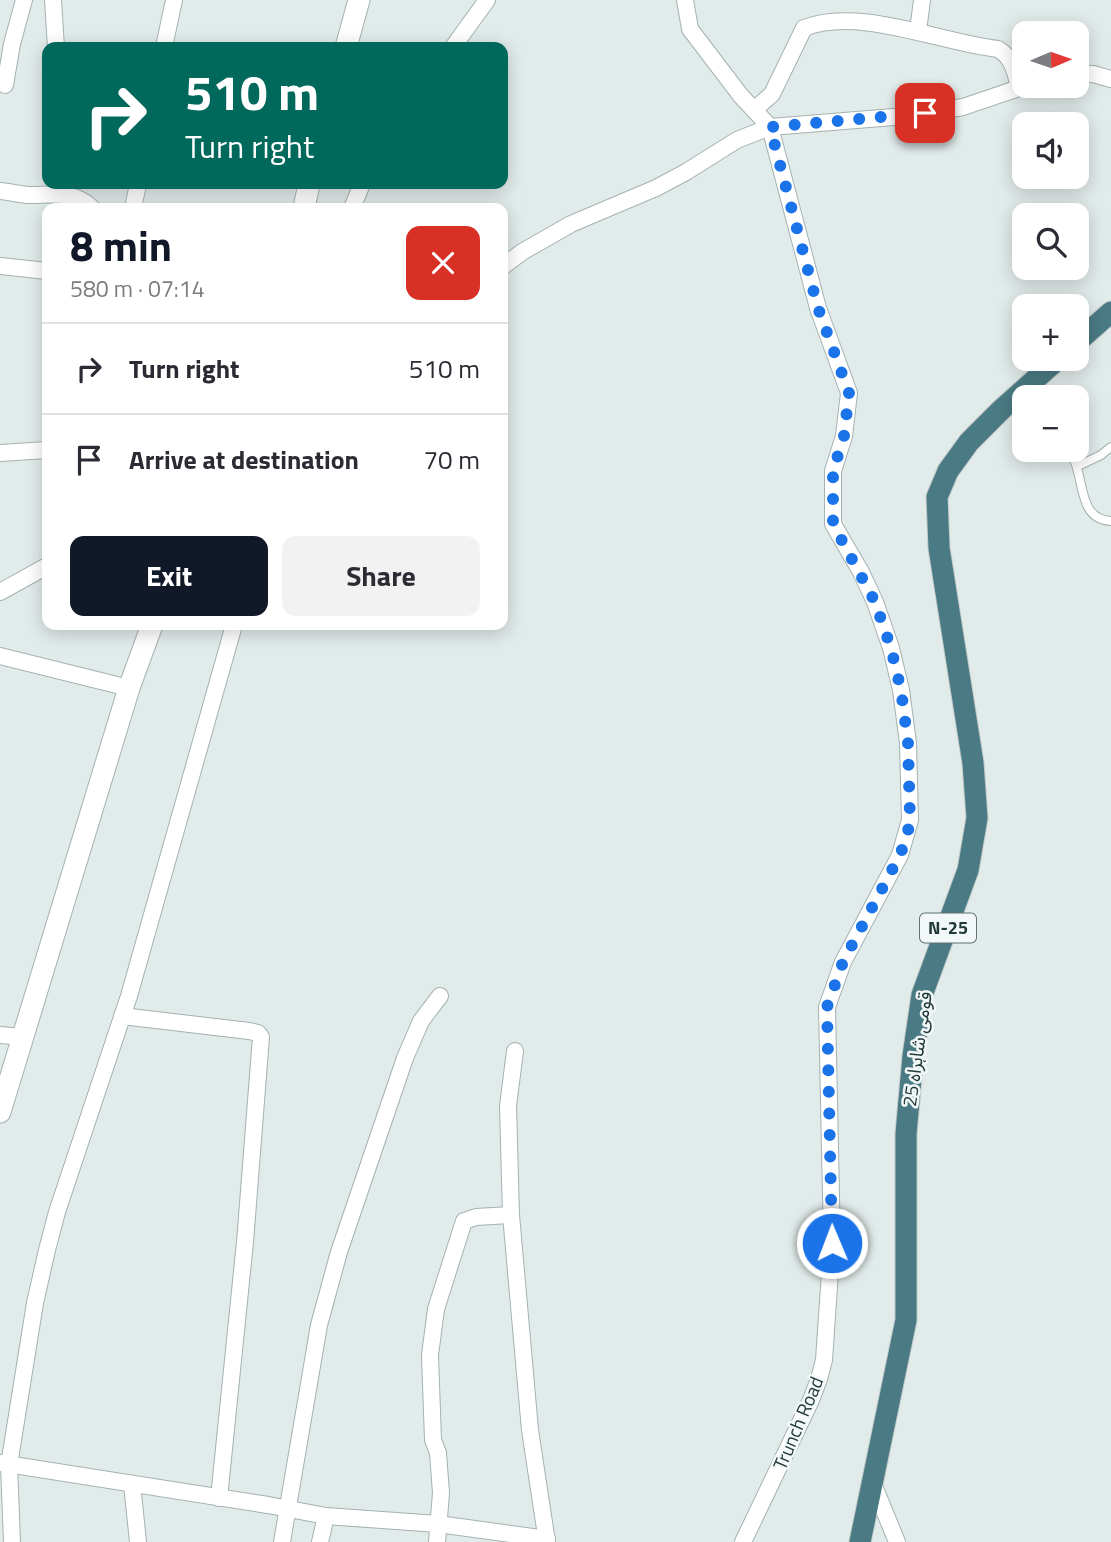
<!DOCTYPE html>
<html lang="en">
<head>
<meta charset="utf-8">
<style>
  body { margin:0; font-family:"Titillium Web","Noto Sans Arabic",sans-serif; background:#f2f2f3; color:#2b2b33; height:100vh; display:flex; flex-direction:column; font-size:26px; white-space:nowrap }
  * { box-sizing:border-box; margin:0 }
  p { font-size:23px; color:#7c7c81 }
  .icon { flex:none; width:38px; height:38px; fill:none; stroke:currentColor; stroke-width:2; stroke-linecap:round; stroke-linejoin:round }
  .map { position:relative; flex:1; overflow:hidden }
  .sheet { position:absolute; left:42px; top:203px; width:466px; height:427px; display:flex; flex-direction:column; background:#fff; border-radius:14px; box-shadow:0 4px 18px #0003 }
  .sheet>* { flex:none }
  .banner { position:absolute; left:42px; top:42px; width:466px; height:147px; border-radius:14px; box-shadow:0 4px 18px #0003; background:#00695c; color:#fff; overflow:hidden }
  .needle { width:46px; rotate:88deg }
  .fabs { position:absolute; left:1012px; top:21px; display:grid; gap:14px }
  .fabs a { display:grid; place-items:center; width:77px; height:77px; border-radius:14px; background:#fff; box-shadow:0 4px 18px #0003; font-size:35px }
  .pin { position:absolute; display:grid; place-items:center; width:60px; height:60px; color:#fff; margin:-30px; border-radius:14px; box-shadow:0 4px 10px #0006 }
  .me { position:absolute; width:77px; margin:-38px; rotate:359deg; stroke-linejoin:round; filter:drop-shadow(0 0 5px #0008) }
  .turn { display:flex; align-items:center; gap:24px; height:147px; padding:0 28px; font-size:32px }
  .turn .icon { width:91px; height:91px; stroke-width:2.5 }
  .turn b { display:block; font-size:49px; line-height:60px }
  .round { display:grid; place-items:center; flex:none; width:74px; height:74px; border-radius:14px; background:#f2f2f3 }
  .headline { display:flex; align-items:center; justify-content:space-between; height:119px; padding:0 28px }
  h1 { font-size:42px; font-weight:700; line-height:52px; color:#111827 }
  .cta { display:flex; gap:14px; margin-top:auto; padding:14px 28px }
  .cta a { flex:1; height:80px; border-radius:14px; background:#111827; color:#fff; font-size:28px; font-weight:700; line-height:80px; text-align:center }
  .cta a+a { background:#f2f2f3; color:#2b2b33 }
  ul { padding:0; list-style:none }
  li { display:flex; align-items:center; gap:21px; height:91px; padding:0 28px; border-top:2px solid #e1e1e2 }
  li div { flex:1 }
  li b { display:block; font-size:26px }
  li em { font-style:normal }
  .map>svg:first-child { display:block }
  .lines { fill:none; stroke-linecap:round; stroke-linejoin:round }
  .service-casing { stroke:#a4b2b2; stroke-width:10 }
  .minor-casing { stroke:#a4b2b2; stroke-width:18 }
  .tertiary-casing { stroke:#a4b2b2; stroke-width:23 }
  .trunk-casing { stroke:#c1c8c8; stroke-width:23 }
  .service { stroke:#fff; stroke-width:8 }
  .minor { stroke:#fff; stroke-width:16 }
  .tertiary { stroke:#fff; stroke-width:21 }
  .trunk { stroke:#4a7b84; stroke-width:21 }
  .route { stroke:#1a73e8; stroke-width:12; stroke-dasharray:0 21.6 }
  .labels { text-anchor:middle; stroke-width:5; stroke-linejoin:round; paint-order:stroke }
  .shield { fill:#f1f8f7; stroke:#607273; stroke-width:2 }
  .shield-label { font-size:18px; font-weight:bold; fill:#22393b }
  .street-label { font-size:19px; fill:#22393b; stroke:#f1f8f7 }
</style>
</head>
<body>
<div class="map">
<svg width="1111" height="1542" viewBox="0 0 1111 1542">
  <rect width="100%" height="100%" fill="#e1ebea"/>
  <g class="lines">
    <!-- service casing -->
    <g class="service-casing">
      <g id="service">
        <polyline points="1010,406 1024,416"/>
        <path d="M1068,450C1087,471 1074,519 1111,521"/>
        <polyline points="1078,466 1101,455 1111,447"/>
      </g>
    </g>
    <!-- minor casing -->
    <g class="minor-casing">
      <g id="minor">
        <polyline points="53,0 56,47"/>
        <polyline points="685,0 690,29 741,96 770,127 818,308 849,393 844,436 833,471 833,524 861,572 875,602 891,648 901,690 908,743 910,820 900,855 843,962 827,1007 832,1243 824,1360 819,1379 811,1400 743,1542"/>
        <polyline points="918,31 922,0"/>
        <polyline points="164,47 174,0"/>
        <polyline points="453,47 487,0"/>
        <polyline points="1076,73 1093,74 1111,79"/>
        <polyline points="5,85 12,44 24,0"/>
        <path d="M754,110L772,94L804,28C859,6 941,43 998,49C1013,58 1015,71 1019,87"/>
        <path d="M0,191C9,192 19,194 28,195C51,195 74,190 92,208"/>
        <polyline points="133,208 138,184"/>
        <polyline points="352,208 362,184"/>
        <polyline points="0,266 47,271"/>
        <polyline points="502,267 522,252 571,224 656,188 686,172 737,140 770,127 906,116 963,107 1025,86"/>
        <polyline points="0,453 47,450"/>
        <polyline points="0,592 47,566"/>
        <polyline points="0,656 129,688"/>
        <polyline points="122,1016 249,1031 258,1033 261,1037 245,1242 219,1498"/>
        <polyline points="0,1035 22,1037"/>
        <polyline points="515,1051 508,1106 511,1215 530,1430 547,1542"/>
        <polyline points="0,1463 268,1505 326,1516 438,1524 547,1539"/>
        <polyline points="872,1481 897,1542"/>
        <polyline points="132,1484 138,1542"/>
        <polyline points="12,1542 9,1465 35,1303 47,1250 57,1212 129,996 234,625"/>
        <polyline points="282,1542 319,1325 339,1252 405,1058 421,1021 440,996"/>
        <polyline points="320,1542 326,1516"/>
        <polyline points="437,1542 441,1493 438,1453 433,1440 430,1355 436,1309 464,1221 476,1217 511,1215"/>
      </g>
    </g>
    <!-- tertiary casing -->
    <g class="tertiary-casing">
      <g id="tertiary">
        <polyline points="346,47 359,0"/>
        <polyline points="304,208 309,184"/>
        <polyline points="0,1112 129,688 152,625"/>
      </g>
    </g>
    <!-- trunk casing -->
    <g class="trunk-casing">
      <g id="trunk">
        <polyline points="1076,343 1111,312"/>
        <polyline points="860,1542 906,1320 906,1134 913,1056 922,995 968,870 977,818 973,763 939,548 937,497 948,471 969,442 1002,409 1058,359"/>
      </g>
    </g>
    <!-- service -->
    <use href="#service" class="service"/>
    <!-- minor -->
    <use href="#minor" class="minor"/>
    <!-- tertiary -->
    <use href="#tertiary" class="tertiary"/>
    <!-- trunk -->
    <use href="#trunk" class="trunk"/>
  </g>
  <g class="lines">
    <!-- route -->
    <polyline class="route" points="832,1243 827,1007 843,962 900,855 907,836 910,820 908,743 901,690 891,648 875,602 833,524 833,471 844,436 849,393 818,308 770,127 925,113"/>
  </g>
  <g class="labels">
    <!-- shield labels -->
    <rect class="shield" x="920" y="913.5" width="56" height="29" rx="5"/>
    <g class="shield-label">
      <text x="948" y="934">N-25</text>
    </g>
    <!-- street labels -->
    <g class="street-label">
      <text transform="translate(917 1049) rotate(-82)" y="7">قومی شاہراہ 25</text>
      <text transform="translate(798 1423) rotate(-67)" y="7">Trunch Road</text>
    </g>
  </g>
</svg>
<div class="fabs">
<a><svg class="needle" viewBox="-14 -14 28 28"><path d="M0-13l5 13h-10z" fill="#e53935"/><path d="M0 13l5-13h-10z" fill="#7c7c81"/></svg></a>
<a><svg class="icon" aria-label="sound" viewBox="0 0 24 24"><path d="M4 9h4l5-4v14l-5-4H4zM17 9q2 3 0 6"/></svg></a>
<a><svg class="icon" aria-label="search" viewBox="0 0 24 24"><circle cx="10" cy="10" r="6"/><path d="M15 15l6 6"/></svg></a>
<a>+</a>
<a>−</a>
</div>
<div class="pin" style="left:925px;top:113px;background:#d93025"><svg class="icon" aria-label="arrive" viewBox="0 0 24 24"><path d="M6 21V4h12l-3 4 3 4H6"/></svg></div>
<svg class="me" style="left:832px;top:1243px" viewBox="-20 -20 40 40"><circle r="17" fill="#1a73e8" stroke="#fff" stroke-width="3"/><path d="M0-11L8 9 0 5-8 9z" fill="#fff"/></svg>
<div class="banner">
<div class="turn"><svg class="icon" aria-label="right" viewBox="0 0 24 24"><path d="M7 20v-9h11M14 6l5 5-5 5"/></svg><div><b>510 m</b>Turn right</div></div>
</div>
<section class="sheet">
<div class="headline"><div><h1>8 min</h1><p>580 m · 07:14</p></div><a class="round" style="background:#d93025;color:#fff"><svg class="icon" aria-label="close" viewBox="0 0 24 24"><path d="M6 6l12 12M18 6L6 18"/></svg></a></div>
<ul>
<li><svg class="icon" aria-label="right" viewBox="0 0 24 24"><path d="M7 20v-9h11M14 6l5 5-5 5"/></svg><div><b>Turn right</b></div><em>510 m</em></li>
<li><svg class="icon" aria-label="arrive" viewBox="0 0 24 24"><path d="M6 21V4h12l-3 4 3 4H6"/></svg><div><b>Arrive at destination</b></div><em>70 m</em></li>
</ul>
<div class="cta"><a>Exit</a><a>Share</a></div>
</section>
</div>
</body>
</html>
